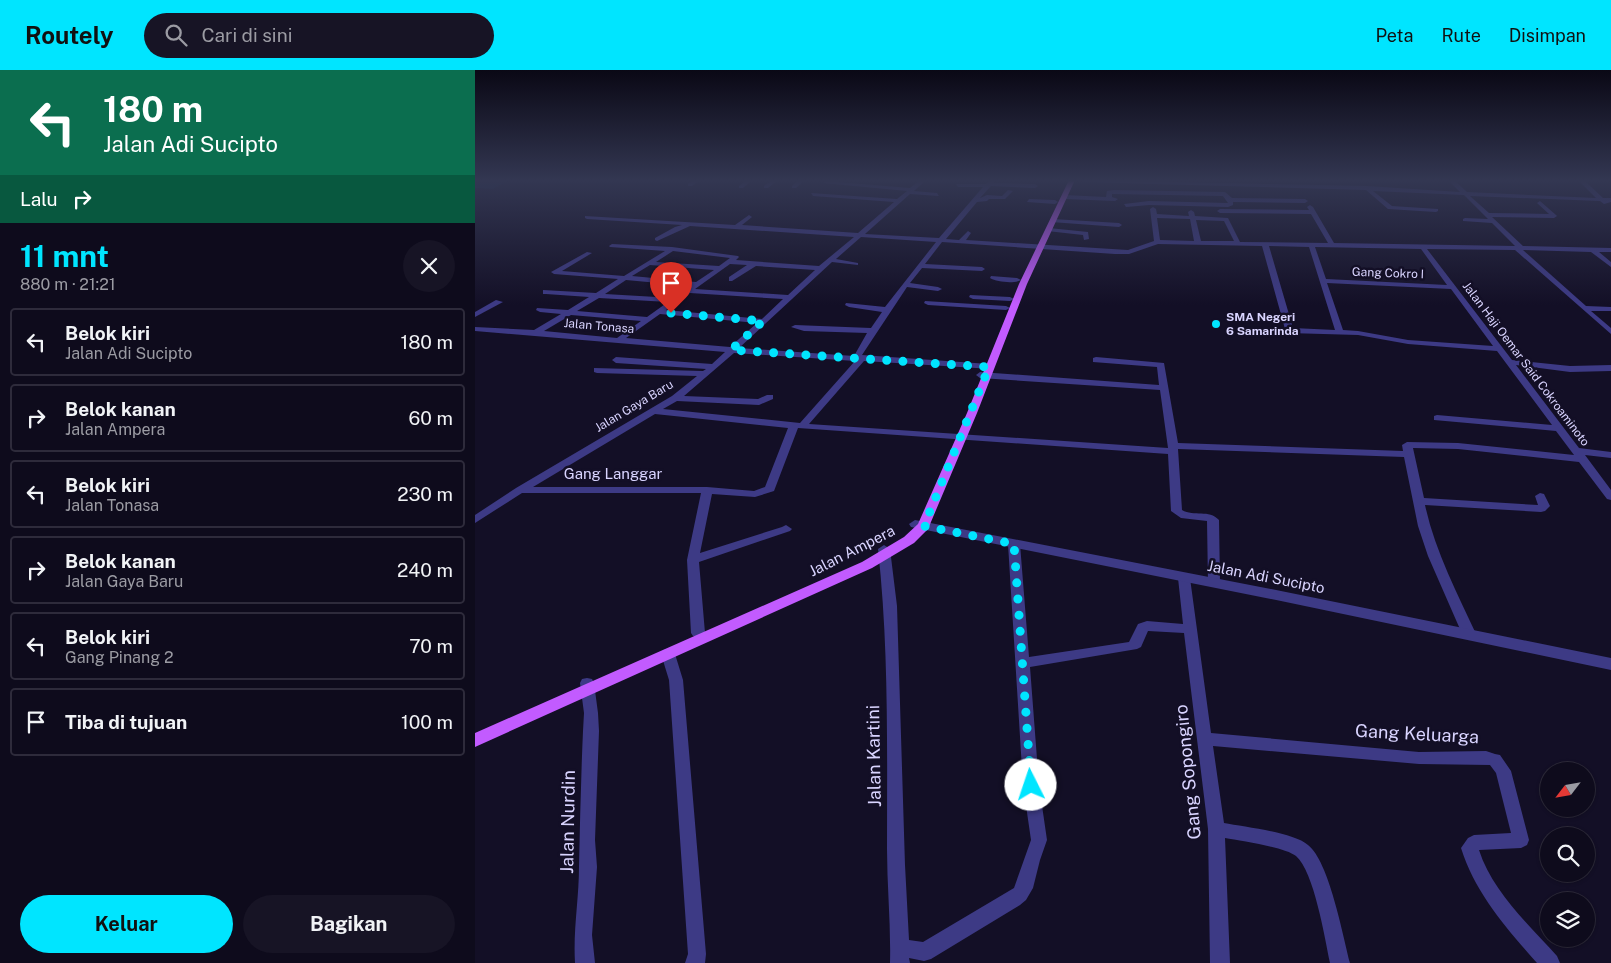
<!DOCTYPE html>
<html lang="id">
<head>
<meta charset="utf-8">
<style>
  body { margin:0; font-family:"Public Sans",sans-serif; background:#171425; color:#f1f3f6; height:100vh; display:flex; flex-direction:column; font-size:19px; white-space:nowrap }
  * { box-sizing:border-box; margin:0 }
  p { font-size:16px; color:#9b9ba3 }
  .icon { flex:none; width:28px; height:28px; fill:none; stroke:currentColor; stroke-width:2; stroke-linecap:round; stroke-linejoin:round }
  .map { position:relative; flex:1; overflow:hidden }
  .details { display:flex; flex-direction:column; background:#0e0b1c; width:475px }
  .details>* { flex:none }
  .banner { background:#0b6e4f; color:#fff; overflow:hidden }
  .needle { width:32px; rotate:239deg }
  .buttons { position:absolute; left:1065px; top:692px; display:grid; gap:10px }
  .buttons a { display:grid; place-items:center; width:55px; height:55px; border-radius:50%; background:#0e0b1c; box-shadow:0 1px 4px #0004,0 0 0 1px #2e2b3b; font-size:25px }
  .pin { position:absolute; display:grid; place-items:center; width:42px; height:42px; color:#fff; margin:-51px -21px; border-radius:50% 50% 50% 0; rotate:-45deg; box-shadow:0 0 5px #0007 }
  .pin .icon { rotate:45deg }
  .me { position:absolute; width:55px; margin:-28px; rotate:356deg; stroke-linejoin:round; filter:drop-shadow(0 0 4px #0008) }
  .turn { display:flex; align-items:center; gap:18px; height:105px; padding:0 20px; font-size:22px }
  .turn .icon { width:65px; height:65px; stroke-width:2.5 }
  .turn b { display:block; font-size:35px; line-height:42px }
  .then { display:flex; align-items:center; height:48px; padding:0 20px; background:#0003; gap:10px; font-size:19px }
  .round { display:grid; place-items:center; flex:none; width:52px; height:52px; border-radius:26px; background:#171425 }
  .headline { display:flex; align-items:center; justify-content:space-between; height:85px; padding:0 20px }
  h1 { font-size:30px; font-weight:700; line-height:38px; color:#00e5ff }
  .primary-button { display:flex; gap:10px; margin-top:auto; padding:10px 20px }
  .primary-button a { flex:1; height:58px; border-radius:30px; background:#00e5ff; color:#111; font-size:20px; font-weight:700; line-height:58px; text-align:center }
  .primary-button a+a { background:#171425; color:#f1f3f6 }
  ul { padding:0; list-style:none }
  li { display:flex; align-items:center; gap:15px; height:68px; margin:0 10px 8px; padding:0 10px; border:2px solid #2e2b3b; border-radius:5px }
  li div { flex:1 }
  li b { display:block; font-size:19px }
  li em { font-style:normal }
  header { display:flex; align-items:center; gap:30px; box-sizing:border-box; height:70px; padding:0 25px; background:#00e5ff; color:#111 }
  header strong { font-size:24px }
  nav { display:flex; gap:28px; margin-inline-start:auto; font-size:18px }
  .search { width:350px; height:45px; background:#171425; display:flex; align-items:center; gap:12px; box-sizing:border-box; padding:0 18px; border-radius:28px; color:#9b9ba3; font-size:19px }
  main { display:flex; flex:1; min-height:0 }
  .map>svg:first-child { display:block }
  .water { fill:#0c2248 }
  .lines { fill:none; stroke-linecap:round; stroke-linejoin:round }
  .minor { fill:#3d3a85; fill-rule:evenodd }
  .tertiary { fill:#3d3a85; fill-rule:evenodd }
  .primary { fill:#c25bff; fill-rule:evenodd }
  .route { stroke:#00e5ff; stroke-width:9; stroke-dasharray:0 16.2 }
  .poi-dot { fill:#00e5ff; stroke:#130f26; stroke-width:2 }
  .labels { text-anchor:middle; stroke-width:5; stroke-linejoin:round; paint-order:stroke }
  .far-street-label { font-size:12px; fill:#d9d4ff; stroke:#130f26 }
  .far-poi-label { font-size:12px; font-weight:bold; fill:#d9d4ff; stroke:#130f26; text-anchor:start }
  .street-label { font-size:15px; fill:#d9d4ff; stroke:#130f26 }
  .near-street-label { font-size:18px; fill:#d9d4ff; stroke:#130f26 }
</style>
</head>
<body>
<header>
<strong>Routely</strong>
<div class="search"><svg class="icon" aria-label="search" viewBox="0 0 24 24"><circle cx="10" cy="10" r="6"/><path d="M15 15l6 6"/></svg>Cari di sini</div>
<nav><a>Peta</a><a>Rute</a><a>Disimpan</a></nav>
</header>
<main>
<section class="details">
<div class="banner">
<div class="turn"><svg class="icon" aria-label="left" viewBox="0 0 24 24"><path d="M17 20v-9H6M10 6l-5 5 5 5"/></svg><div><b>180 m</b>Jalan Adi Sucipto</div></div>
<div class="then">Lalu<svg class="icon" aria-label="right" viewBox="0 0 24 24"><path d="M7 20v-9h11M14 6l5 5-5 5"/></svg></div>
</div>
<div class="headline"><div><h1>11 mnt</h1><p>880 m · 21:21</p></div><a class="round"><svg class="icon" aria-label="close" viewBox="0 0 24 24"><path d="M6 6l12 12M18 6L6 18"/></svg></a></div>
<ul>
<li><svg class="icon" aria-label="left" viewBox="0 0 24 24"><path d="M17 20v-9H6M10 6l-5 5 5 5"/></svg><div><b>Belok kiri</b><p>Jalan Adi Sucipto</p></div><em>180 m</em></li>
<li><svg class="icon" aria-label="right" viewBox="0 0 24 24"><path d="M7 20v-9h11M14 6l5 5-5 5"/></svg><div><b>Belok kanan</b><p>Jalan Ampera</p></div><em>60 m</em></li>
<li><svg class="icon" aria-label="left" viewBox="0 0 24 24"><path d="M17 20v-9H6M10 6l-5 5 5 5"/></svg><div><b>Belok kiri</b><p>Jalan Tonasa</p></div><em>230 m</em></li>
<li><svg class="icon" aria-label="right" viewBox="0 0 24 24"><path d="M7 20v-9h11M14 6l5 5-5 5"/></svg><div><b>Belok kanan</b><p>Jalan Gaya Baru</p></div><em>240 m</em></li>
<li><svg class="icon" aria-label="left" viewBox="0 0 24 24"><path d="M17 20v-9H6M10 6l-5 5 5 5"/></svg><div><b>Belok kiri</b><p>Gang Pinang 2</p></div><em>70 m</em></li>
<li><svg class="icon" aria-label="arrive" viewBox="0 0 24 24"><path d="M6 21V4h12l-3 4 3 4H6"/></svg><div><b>Tiba di tujuan</b></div><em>100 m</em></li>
</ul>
<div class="primary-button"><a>Keluar</a><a>Bagikan</a></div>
</section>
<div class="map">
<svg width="1136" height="893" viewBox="0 0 1136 893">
  <rect width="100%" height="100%" fill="#130f26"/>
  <!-- water -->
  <polygon class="water" points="0,110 34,110 18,119 0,118"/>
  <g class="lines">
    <!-- minor -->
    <g class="minor">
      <polygon points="219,110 225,110 217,116 213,116 213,114"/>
      <polygon points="271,110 277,110 268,118 264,118 264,116"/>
      <polygon points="297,110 303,110 293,118 289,118 289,116"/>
      <polygon points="324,110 330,110 321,118 317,118 317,116"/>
      <path d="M445,110H451L439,121L462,123L464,126L435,124L390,164L464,168L508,117H483L481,114H511L515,110H521L519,113L560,114L563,116L560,118L516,116L505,128L512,125L527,126L533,120L538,121L530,129H514L512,131L502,132L471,169L484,170L493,161L496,163L491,170L653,180L679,171L675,139L678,137L681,139L682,144L714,146L713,142L716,140L719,142L720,146L753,148L765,172L853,173L836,144L745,143L742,141L745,139L834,140L832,137L835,135L838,137L859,173L1040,176L1017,153L988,151V149L990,148L1013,149L989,125L898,121L917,136L963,139V141L961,142L913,139L891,120L609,112L606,110L892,116L985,122L973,110H979L992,122L1121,128L1103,110H1109L1128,128H1136V132L1129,134L1125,131L995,126L1014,143L1074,144L1062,133L1065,131L1081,145L1082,146L1079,148L1017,147L1048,176L1136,178V182H1124L1136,192V197L1116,182L1048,180L1111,236L1136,237V241H1116L1136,258V264L1040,180L952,179L1037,290L1095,296L1136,295V301L1095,302L1041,295L1104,378L1136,382V388L1110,385L1136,420V430L1132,429L1104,392L983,379L938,378L949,428L1063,435L1060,426L1065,423L1069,424L1075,436L1070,441L1066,442L950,435C960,481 982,523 1002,566L1000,569H990L988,566L953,486L943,456L929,387L703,379L707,440C719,447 734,439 744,450L745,513L743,516H735L733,513L732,451L706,448L696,441L693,384L323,358L299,421L280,427L237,424L225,483L307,457L311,455L317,459L315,461L224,492L230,563L228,566H218L216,563L212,490L226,423H47L0,453V445L41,418L197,326L222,306L122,303L119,302V298L228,301L231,299L141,293L137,290L141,287L237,294L250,282L0,261V257L59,260L86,244L65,242L61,240L62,238L93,240L114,227L71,224H68V220L121,223L143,209L79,204L76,202L112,182L117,183L87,201L149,206L190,181L135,177L134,176L137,174L197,177L263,186L264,187L261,190L344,196L379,167L215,156L182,171L180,170V168L200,157L207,155L112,149L110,148V146L260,155L274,145L277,147L267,155L383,163L419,132L338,126L336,123L422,129L432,121L348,113L351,111L435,118ZM682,148L715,149L719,171L685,170ZM721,150L749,151L759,171H726ZM386,167L461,172L410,237L371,233L370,235L374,237L407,242L396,258L320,255L316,257L329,261L392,263L379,286L264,278L357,192L383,195V193L361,189ZM467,172L640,184H654L683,174L787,176L810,259L813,263L883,265L933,274L1022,281L1077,355L962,345L959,346V350L1081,361L1099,385L983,373L932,372L927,375L928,381L703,373L689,293L621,287L618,288V292L682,297L684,315L505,302L501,305L505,308L685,320L693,378L334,354L389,291L517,299V295L514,294L387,285L432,217L463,221L467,219L463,217L435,213L447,198L507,201L510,199L507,197L450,194ZM794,176L834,177L860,260L818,258ZM840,177L946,179L972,215L851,209ZM198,181L255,188L244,196L181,192ZM255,194L272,195L254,207V211H257L281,196L340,200L313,225L220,219ZM175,195L239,200L221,212L157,206ZM151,210L216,216L199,228L130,224ZM852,213L976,219L1018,276L933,270L883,261L868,260ZM215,223L308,229L287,249L191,240ZM124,228L193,232L172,247L102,241ZM185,244L282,253L255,277L151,268ZM96,245L166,251L142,268L69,261ZM259,283L380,291L325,353L188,339L202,331L284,335L298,329V325H292L283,329L209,326ZM180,344L313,358L290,417L279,421L232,417H58Z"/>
      <polygon points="639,120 750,122 757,128 830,129 833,131 830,133 758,132 758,135 753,137 674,135 651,137 649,134 674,131 753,133 748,126 637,124 637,127 643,129 640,131 590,129 587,127 590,125 631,127 632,121"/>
      <polygon points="554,129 580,130 583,132 580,134 552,132"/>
      <polygon points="578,149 644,153 647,155 644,157 576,152 576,150"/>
      <polygon points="574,158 613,162 614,169 609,170 608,165 572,161 571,160"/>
      <path d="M516,206L542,208L546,210C539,214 522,212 515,208Z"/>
      <polygon points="495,225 535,227 539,229 535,231 498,229 494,227"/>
      <polygon points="21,230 28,232 0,247 0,242"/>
      <polygon points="450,231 531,236 535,238 531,240 453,235 449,233"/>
      <path d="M539,470L545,474L554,587L654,572L663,554L672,551L708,554L703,508L709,504L715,508L736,663L944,682L1011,681L1020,684L1025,685L1036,701L1054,770L1052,775L1046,778L1004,780C1017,821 1054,855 1082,886L1085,893H1062C1032,859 1000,823 986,778L993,768L999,765L1036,763L1021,703L1015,695L944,694L738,676L749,753C769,757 818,762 833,775C854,791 868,866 875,893H855C850,869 839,801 821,786C810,777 766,771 750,768L755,893H735L733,759L709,563L673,561L666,577L662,579L555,597L564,715L572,770L565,790L558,818L551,830L545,835L456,889L449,891L434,888L435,893H415C416,855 412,817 412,779C412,679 414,578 403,479L409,475L415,479L422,536L430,795L434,870L448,872L539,818L556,770L548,715L533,474Z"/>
      <polygon points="193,579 198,580 200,584 208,610 231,884 230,893 210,893 213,884 194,610 186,584 188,580"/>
      <path d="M112,608L117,609L119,613L123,643L124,661L120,770L122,797L117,865L120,893H100C98,859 104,830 104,796C105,751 106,706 108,661L109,643L105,613L107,609Z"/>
    </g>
    <!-- tertiary -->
    <polygon class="tertiary" points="440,450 806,521 1136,588 1136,600 806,531 436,457 434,454"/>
    <!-- primary -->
    <polygon class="primary" points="594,110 600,110 552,214 502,343 453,459 439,473 397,498 0,677 0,663 387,492 429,467 443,454 492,343 544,214"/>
  </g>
  <!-- sky -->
  <linearGradient id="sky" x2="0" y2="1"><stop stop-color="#0a0815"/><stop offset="0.47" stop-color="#333752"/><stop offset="1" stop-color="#333752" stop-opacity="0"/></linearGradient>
  <rect width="1136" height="235" fill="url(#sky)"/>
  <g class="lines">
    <!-- route -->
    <polyline class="route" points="196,243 288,251 256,280 514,297 449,456 539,474 556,715"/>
  </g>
  <!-- markers -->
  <circle class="poi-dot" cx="741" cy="254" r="5"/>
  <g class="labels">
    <!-- far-street labels -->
    <g class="far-street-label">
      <text transform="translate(913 203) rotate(2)" y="4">Gang Cokro I</text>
      <text transform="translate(124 256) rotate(5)" y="4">Jalan Tonasa</text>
      <text transform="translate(1051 294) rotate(53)" y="4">Jalan Haji Oemar Said Cokroaminoto</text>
      <text transform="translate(159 336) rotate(-31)" y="4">Jalan Gaya Baru</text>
    </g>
    <!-- far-poi labels -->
    <g class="far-poi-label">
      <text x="751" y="251">SMA Negeri<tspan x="751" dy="14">6 Samarinda</tspan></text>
    </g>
    <!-- street labels -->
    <g class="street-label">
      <text x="138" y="409">Gang Langgar</text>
      <text transform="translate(377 481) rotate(-27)" y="5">Jalan Ampera</text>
      <text transform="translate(791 507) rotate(11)" y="5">Jalan Adi Sucipto</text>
    </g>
    <!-- near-street labels -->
    <g class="near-street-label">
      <text transform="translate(942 664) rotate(3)" y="6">Gang Keluarga</text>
      <text transform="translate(399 686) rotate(-91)" y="6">Jalan Kartini</text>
      <text transform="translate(713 702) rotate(-96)" y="6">Gang Sopongiro</text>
      <text transform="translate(93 752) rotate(-89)" y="6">Jalan Nurdin</text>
    </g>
  </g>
</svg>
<div class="buttons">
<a><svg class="needle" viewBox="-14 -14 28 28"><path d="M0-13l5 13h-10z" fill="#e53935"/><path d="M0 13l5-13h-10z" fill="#9b9ba3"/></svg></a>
<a><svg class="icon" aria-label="search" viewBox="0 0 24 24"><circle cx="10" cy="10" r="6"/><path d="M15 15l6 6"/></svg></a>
<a><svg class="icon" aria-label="layers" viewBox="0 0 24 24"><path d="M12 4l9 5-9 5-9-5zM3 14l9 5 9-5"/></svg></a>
</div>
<div class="pin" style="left:196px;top:243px;background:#d93025"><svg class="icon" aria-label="arrive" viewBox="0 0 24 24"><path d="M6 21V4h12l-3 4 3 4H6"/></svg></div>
<svg class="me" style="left:556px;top:715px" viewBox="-20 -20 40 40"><circle r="19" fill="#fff"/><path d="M0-13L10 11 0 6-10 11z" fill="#00e5ff"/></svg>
</div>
</main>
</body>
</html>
